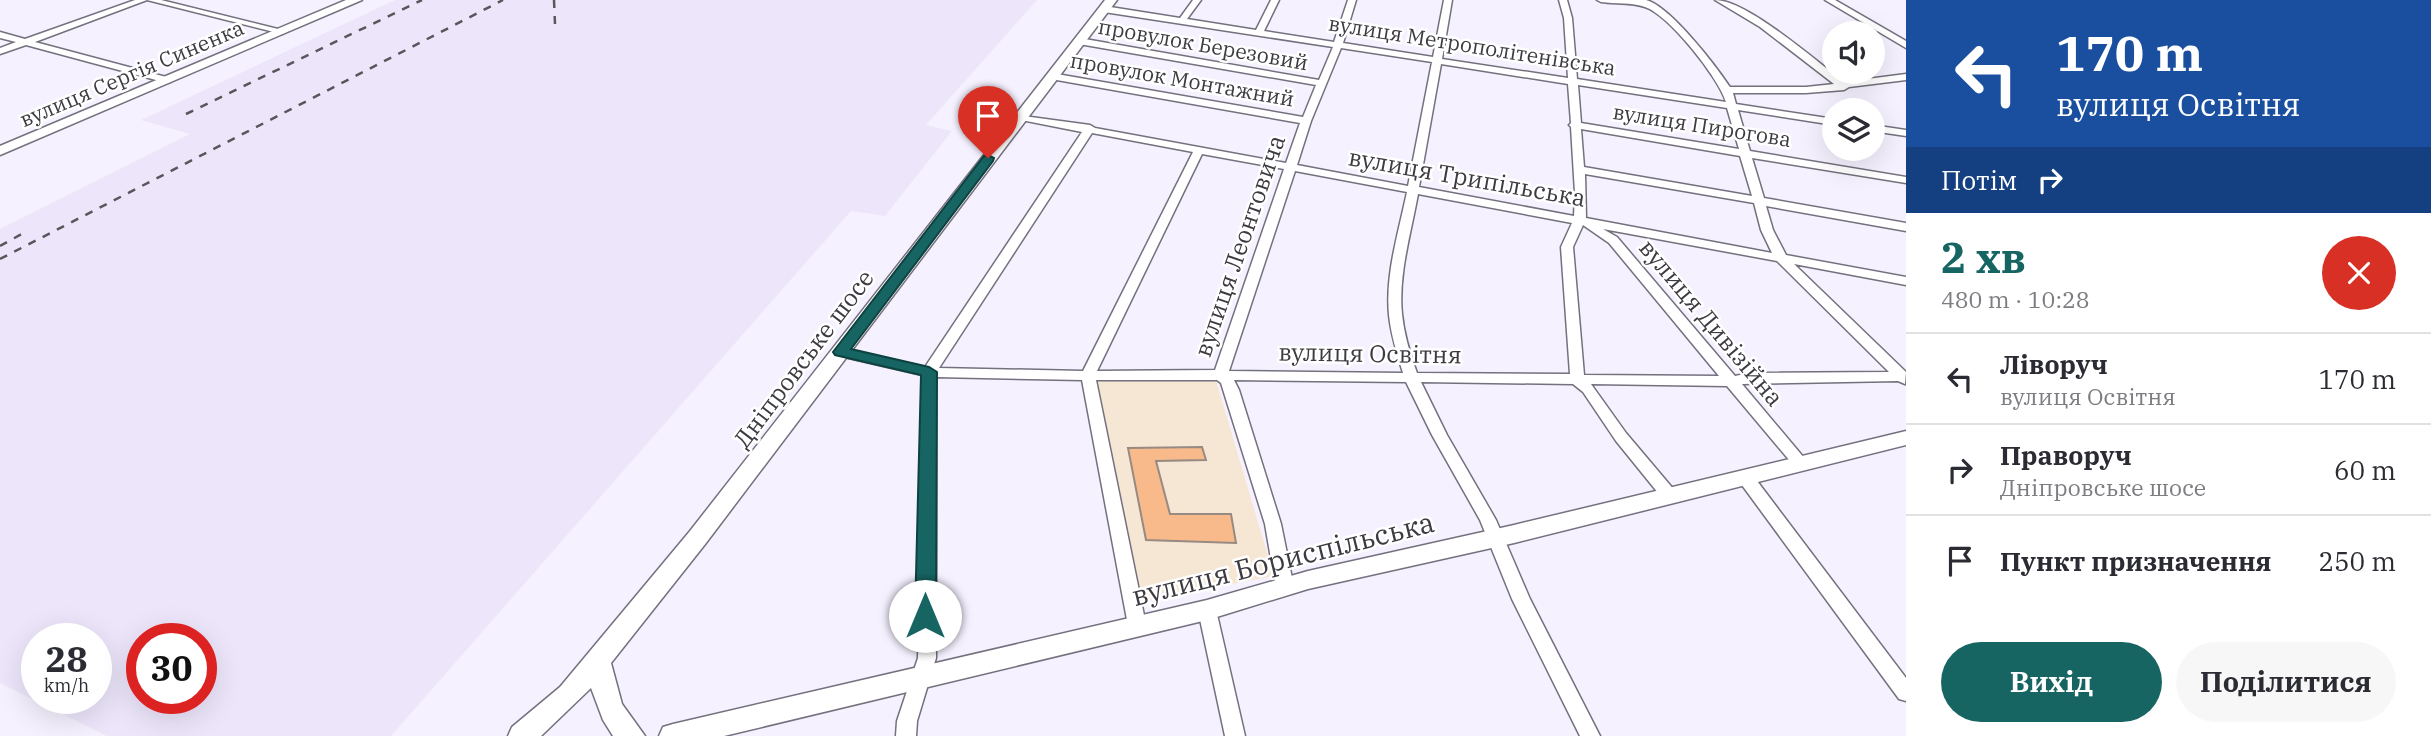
<!DOCTYPE html>
<html lang="uk">
<head>
<meta charset="utf-8">
<style>
  body { margin:0; font-family:"IBM Plex Serif",serif; background:#f7f7f7; color:#2b2b33; height:100vh; display:flex; flex-direction:column; font-size:26px; white-space:nowrap }
  * { box-sizing:border-box; margin:0 }
  p { font-size:23px; color:#7c7c81 }
  .icon { flex:none; width:38px; height:38px; fill:none; stroke:currentColor; stroke-width:2; stroke-linecap:round; stroke-linejoin:round }
  .map { position:relative; flex:1; overflow:hidden }
  .side { display:flex; flex-direction:column; background:#fff; width:525px }
  .side>* { flex:none }
  .hud { background:#1a4fa0; color:#fff; overflow:hidden }
  .buttons { position:absolute; left:1822px; top:21px; display:grid; gap:14px }
  .buttons a { display:grid; place-items:center; width:63px; height:63px; border-radius:50%; background:#fff; box-shadow:0 7px 28px #0002; font-size:35px }
  .speed { position:absolute; left:21px; top:623px; display:flex; gap:14px; font-size:35px; font-weight:700; text-align:center }
  .speed>* { display:grid; place-content:center; width:91px; height:91px; border-radius:50%; background:#fff; box-shadow:0 7px 28px #0002; line-height:1 }
  .speed small { font-size:18px; font-weight:400 }
  .speed .limit { border:10px solid #d22; background:#fff; color:#111 }
  .pin { position:absolute; display:grid; place-items:center; width:60px; height:60px; color:#fff; margin:-72px -30px; border-radius:50% 50% 50% 0; rotate:-45deg; box-shadow:0 0 7px #0007 }
  .pin .icon { rotate:45deg }
  .me { position:absolute; width:77px; margin:-38px; rotate:0deg; stroke-linejoin:round; filter:drop-shadow(0 0 5px #0008) }
  .turn { display:flex; align-items:center; gap:24px; height:147px; padding:0 35px; font-size:32px }
  .turn .icon { width:91px; height:91px; stroke-width:2.5 }
  .turn b { display:block; font-size:49px; line-height:60px }
  .then { display:flex; align-items:center; height:66px; padding:0 35px; background:#0003; gap:14px; font-size:26px }
  .round { display:grid; place-items:center; flex:none; width:74px; height:74px; border-radius:37px; background:#f7f7f7 }
  .summary { display:flex; align-items:center; justify-content:space-between; height:119px; padding:0 35px }
  h1 { font-size:42px; font-weight:700; line-height:52px; color:#166563 }
  .action { display:flex; gap:14px; margin-top:auto; padding:14px 35px }
  .action a { flex:1; height:80px; border-radius:42px; background:#166563; color:#fff; font-size:28px; font-weight:700; line-height:80px; text-align:center }
  .action a+a { background:#f7f7f7; color:#2b2b33 }
  ul { padding:0; list-style:none }
  li { display:flex; align-items:center; gap:21px; height:91px; padding:0 35px; border-top:2px solid #e1e1e2 }
  li div { flex:1 }
  li b { display:block; font-size:26px }
  li em { font-style:normal }
  main { display:flex; flex:1; min-height:0 }
  .map>svg:first-child { display:block }
  .built { fill:#ede6fb; fill-rule:evenodd }
  .education { fill:#f6e7d4 }
  .building { fill:#f8ba8a; stroke:#978a82; stroke-width:2 }
  .lines { fill:none; stroke-linecap:round; stroke-linejoin:round }
  .street-casing { stroke:#74707d; stroke-width:3 }
  .secondary-casing { stroke:#74707d; stroke-width:3 }
  .street { fill:#fff; fill-rule:evenodd }
  .secondary { fill:#fff; fill-rule:evenodd }
  .rail { stroke:#58565d; stroke-width:2.5; stroke-dasharray:8 8; stroke-linecap:butt }
  .route { fill:#166563; stroke:#0e4240; stroke-width:2 }
  .labels { text-anchor:middle; stroke-width:5; stroke-linejoin:round; paint-order:stroke }
  .far-street-label { font-size:21px; fill:#3d3b41; stroke:#fff }
  .street-label { font-size:24px; fill:#3d3b41; stroke:#fff }
  .near-street-label { font-size:28px; fill:#3d3b41; stroke:#fff }
</style>
</head>
<body>
<main>
<div class="map">
<svg width="1906" height="736" viewBox="0 0 1906 736">
  <rect width="100%" height="100%" fill="#f5f1ff"/>
  <!-- built -->
  <path class="built" d="M395,0H1037L926,125L952,131L885,216L851,211L391,736H107L0,683V229L190,134L141,120ZM37,639H96V698H37ZM142,639H201V698H142Z"/>
  <!-- education -->
  <polygon class="education" points="1215,377 1274,576 1138,602 1097,380"/>
  <!-- building -->
  <polygon class="building" points="1202,447 1206,460 1156,461 1170,514 1231,514 1236,543 1146,540 1128,448"/>
  <g class="lines">
    <!-- street casing -->
    <g class="street-casing">
      <g id="street">
        <polygon points="135,0 161,0 286,31 282,34 147,0 35,42 170,78 170,82 167,83 26,45 0,54 0,48 16,42 0,38 0,32 25,39"/>
        <path d="M1193,0H1201L1187,19L1256,30L1271,0H1279L1264,31L1334,42L1348,0H1356L1343,43L1433,57L1444,0H1452L1442,59L1568,78L1564,18L1559,0H1567L1572,18L1577,79L1726,102C1719,78 1669,15 1645,7C1632,2 1614,4 1601,2L1597,0C1608,0 1638,0 1646,0C1670,6 1716,66 1730,87H1806L1834,84L1760,27L1715,0C1747,0 1816,61 1844,82L1906,74V80L1849,87L1844,90L1806,93H1733L1736,104L1834,119V125L1738,110L1750,151L1906,177V183L1752,158L1764,198L1906,223V231L1766,206L1773,230L1786,255L1906,277V285L1794,264L1906,372L1905,384L1898,381L1742,384L1805,459L1808,463L1805,467H1795L1727,386L1591,384L1626,433L1675,491L1677,495L1675,499H1663L1616,441L1583,392L1573,384L1421,382L1447,435L1496,520L1530,599L1600,736H1580L1512,599L1480,520L1432,435L1406,382L1234,380L1239,390L1281,524L1294,588L1291,593L1285,595L1279,593L1276,588L1265,524L1221,383L1217,380H1096L1146,625L1143,630L1137,632L1131,630L1128,625L1082,380L936,377V658L917,721L916,736H896L897,721L918,658L922,375L840,356L833,352L840,348L925,367L1082,132L1016,119V115L1090,125L1095,128L1286,163L1300,123L1051,79L1046,76L1051,73L1303,117L1316,85L1079,44L1075,41L1079,38L1319,80L1333,47L1104,12L1100,9L1104,6L1180,18ZM1341,48L1432,62L1408,186L1297,165L1311,121ZM1441,64L1568,84L1571,123L1569,125L1571,127L1575,193L1574,216L1419,187ZM1578,85L1727,108L1739,149L1581,123ZM1581,129L1740,156L1752,196L1584,167ZM1092,133L1193,152L1083,371L939,368ZM1202,154L1284,169L1215,370L1097,371ZM1295,171L1407,192C1399,231 1385,274 1389,315C1391,335 1397,354 1403,373L1229,371ZM1585,174L1754,203L1761,230L1772,253L1586,218ZM1418,194L1572,223L1561,247L1570,374L1417,373C1410,354 1404,334 1402,314C1398,275 1411,233 1418,194ZM1583,225L1609,243L1719,376L1584,375L1573,247ZM1603,229L1777,261L1889,372L1749,373L1735,376L1617,237Z"/>
        <polygon points="1825,0 1835,0 1906,41 1906,48"/>
        <polygon points="1872,125 1906,130 1906,136 1872,131"/>
        <polygon points="1745,471 1751,473 1906,678 1906,701 1899,699 1739,481 1737,477 1739,473"/>
        <polygon points="1207,603 1213,605 1216,610 1245,736 1225,736 1198,610 1201,605"/>
      </g>
    </g>
    <!-- secondary casing -->
    <g class="secondary-casing">
      <g id="secondary">
        <polygon points="346,0 362,0 0,155 0,146"/>
        <polygon points="1105,0 1117,0 706,543 611,663 622,704 645,736 613,736 603,720 591,688 541,736 508,736 512,727 560,687 690,531"/>
        <polygon points="1906,431 1906,445 1514,543 1308,589 1207,620 724,736 659,736 663,727 673,724 1207,600 1308,571 1514,525"/>
      </g>
    </g>
    <!-- street -->
    <use href="#street" class="street"/>
    <!-- secondary -->
    <use href="#secondary" class="secondary"/>
    <!-- rail -->
    <g class="rail">
      <polyline points="554,0 555,24"/>
      <polyline points="186,114 422,0"/>
      <polyline points="0,246 27,231"/>
      <polyline points="0,259 503,0"/>
    </g>
  </g>
  <!-- route -->
  <polygon class="route" points="988,155 994,158 993,161 851,349 929,367 937,372 936,616 933,622 925,625 918,622 915,616 921,375 835,355 833,352 984,156"/>
  <g class="labels">
    <!-- far-street labels -->
    <g class="far-street-label">
      <text transform="translate(1203 45) rotate(10)" y="7">провулок Березовий</text>
      <text transform="translate(1472 46) rotate(9)" y="7">вулиця Метрополітенівська</text>
      <text transform="translate(132 74) rotate(-23)" y="7">вулиця Сергія Синенка</text>
      <text transform="translate(1182 80) rotate(10)" y="7">провулок Монтажний</text>
      <text transform="translate(1702 126) rotate(9)" y="7">вулиця Пирогова</text>
    </g>
    <!-- street labels -->
    <g class="street-label">
      <text transform="translate(1467 178) rotate(10)" y="8">вулиця Трипільська</text>
      <text transform="translate(1240 246) rotate(-71)" y="8">вулиця Леонтовича</text>
      <text transform="translate(1711 323) rotate(50)" y="8">вулиця Дивізійна</text>
      <text transform="translate(1370 354) rotate(1)" y="8">вулиця Освітня</text>
      <text transform="translate(804 359) rotate(-53)" y="8">Дніпровське шосе</text>
    </g>
    <!-- near-street labels -->
    <g class="near-street-label">
      <text transform="translate(1283 559) rotate(-14)" y="10">вулиця Бориспільська</text>
    </g>
  </g>
</svg>
<div class="buttons">
<a><svg class="icon" aria-label="sound" viewBox="0 0 24 24"><path d="M4 9h4l5-4v14l-5-4H4zM17 9q2 3 0 6"/></svg></a>
<a><svg class="icon" aria-label="layers" viewBox="0 0 24 24"><path d="M12 4l9 5-9 5-9-5zM3 14l9 5 9-5"/></svg></a>
</div>
<div class="speed"><div>28<small>km/h</small></div><div class="limit">30</div></div>
<div class="pin" style="left:988px;top:158px;background:#d93025"><svg class="icon" aria-label="arrive" viewBox="0 0 24 24"><path d="M6 21V4h12l-3 4 3 4H6"/></svg></div>
<svg class="me" style="left:925px;top:616px" viewBox="-20 -20 40 40"><circle r="19" fill="#fff"/><path d="M0-13L10 11 0 6-10 11z" fill="#166563"/></svg>
</div>
<section class="side">
<div class="hud">
<div class="turn"><svg class="icon" aria-label="left" viewBox="0 0 24 24"><path d="M17 20v-9H6M10 6l-5 5 5 5"/></svg><div><b>170 m</b>вулиця Освітня</div></div>
<div class="then">Потім<svg class="icon" aria-label="right" viewBox="0 0 24 24"><path d="M7 20v-9h11M14 6l5 5-5 5"/></svg></div>
</div>
<div class="summary"><div><h1>2 хв</h1><p>480 m · 10:28</p></div><a class="round" style="background:#d93025;color:#fff"><svg class="icon" aria-label="close" viewBox="0 0 24 24"><path d="M6 6l12 12M18 6L6 18"/></svg></a></div>
<ul>
<li><svg class="icon" aria-label="left" viewBox="0 0 24 24"><path d="M17 20v-9H6M10 6l-5 5 5 5"/></svg><div><b>Ліворуч</b><p>вулиця Освітня</p></div><em>170 m</em></li>
<li><svg class="icon" aria-label="right" viewBox="0 0 24 24"><path d="M7 20v-9h11M14 6l5 5-5 5"/></svg><div><b>Праворуч</b><p>Дніпровське шосе</p></div><em>60 m</em></li>
<li><svg class="icon" aria-label="arrive" viewBox="0 0 24 24"><path d="M6 21V4h12l-3 4 3 4H6"/></svg><div><b>Пункт призначення</b></div><em>250 m</em></li>
</ul>
<div class="action"><a>Вихід</a><a>Поділитися</a></div>
</section>
</main>
</body>
</html>
